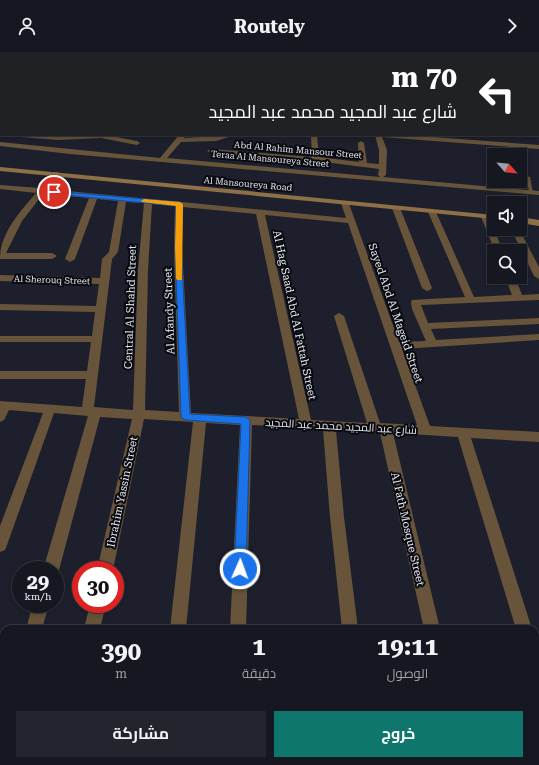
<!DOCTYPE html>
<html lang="ar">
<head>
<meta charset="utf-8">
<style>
  body { margin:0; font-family:"Roboto Serif",Cairo,serif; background:#23252e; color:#f1f3f6; direction:rtl; height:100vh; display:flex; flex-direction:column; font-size:15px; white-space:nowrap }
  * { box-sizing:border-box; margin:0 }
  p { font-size:13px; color:#9ea0a5 }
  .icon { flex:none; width:22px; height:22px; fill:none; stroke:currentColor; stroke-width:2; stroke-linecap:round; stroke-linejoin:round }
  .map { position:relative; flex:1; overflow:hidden; direction:ltr }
  .side { position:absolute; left:0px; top:573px; width:539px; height:140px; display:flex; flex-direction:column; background:#161821; border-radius:12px 12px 0 0; box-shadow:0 2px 6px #0003,0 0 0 1px #35373f; direction:rtl }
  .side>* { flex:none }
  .hud { position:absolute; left:0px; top:0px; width:539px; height:84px; box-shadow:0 2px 6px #0003,0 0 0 1px #35373f; direction:rtl; background:#202124; color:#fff; overflow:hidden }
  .needle { width:26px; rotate:117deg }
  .tools { position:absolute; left:487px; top:96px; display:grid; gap:8px }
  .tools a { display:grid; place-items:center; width:40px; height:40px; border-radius:0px; background:#161821; box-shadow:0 2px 6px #0003,0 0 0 1px #35373f; font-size:20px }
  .speed { position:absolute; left:12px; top:509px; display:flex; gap:8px; font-size:20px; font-weight:700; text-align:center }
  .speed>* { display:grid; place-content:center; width:52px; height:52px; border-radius:50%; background:#161821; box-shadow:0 2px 6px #0003,0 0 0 1px #35373f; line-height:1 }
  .speed small { font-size:10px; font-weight:400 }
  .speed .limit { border:6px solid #d22; background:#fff; color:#111 }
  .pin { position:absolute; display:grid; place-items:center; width:34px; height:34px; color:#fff; margin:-17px; border:2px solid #fff; border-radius:50%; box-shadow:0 1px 4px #0007 }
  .me { position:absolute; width:44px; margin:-22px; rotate:2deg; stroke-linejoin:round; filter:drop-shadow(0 0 3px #0008) }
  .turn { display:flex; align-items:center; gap:14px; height:84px; padding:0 16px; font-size:18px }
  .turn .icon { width:52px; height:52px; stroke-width:2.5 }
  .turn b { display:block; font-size:28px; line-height:34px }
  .eta { display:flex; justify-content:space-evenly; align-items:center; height:68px; text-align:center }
  .eta b { font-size:24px; font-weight:700; line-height:28px }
  .primary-button { display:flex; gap:8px; margin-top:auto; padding:8px 16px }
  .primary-button a { flex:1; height:46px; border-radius:0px; background:#0f766e; color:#fff; font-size:16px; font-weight:700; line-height:46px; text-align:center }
  .primary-button a+a { background:#23252e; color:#f1f3f6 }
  header { display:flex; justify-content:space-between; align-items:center; height:52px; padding:0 16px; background:#161821; font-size:18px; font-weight:700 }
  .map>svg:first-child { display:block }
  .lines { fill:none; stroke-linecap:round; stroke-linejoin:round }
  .lane { fill:#67543a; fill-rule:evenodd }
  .street { fill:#67543a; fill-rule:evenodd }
  .secondary { fill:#8f7046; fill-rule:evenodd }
  .route { fill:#1a73e8; stroke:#114b97 }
  .slow { fill:#f59e0b }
  .labels { text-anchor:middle; stroke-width:4; stroke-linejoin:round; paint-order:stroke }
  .far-street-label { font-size:9px; fill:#e5e7f0; stroke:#090a0f }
  .street-label { font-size:11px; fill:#e5e7f0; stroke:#090a0f }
</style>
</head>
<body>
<header><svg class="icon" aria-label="forward" viewBox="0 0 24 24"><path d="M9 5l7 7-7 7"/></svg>Routely<svg class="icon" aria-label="person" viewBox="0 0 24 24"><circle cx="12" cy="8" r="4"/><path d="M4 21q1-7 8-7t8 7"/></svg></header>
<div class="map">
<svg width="539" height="713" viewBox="0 0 539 713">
  <rect width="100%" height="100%" fill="#1d202c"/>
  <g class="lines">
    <!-- lane -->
    <polygon class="lane" points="526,124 530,125 533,141 529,140"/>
    <!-- street -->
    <g class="street">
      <polygon points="204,0 214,0 203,1"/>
      <rect x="218" y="0" width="6" height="1"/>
      <rect x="262" y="0" width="6" height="1"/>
      <rect x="294" y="0" width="6" height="1"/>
      <polygon points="349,0 355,0 356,1 350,1"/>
      <rect x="453" y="0" width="6" height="1"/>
      <polygon points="538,3 539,4 539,8 538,7"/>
      <rect x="0" y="15" width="1" height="4"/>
      <rect x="538" y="24" width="1" height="4"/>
      <polygon points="538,56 539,56 538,61"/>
      <rect x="0" y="59" width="1" height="5"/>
      <polygon points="0,74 1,74 0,79"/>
      <polygon points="18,83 106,83 137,89 140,91 137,93 101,86 58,88 21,85"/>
      <polygon points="179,83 186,83 184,86 235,83 216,89 181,90 167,106 380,125 378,123 379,117 316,109 211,101 207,99 211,97 312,105 311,83 317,83 319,105 359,110 358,91 361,89 364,91 367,111 379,112 379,98 375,83 406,83 539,93 539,97 382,85 387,98 386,123 383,125 539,139 539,143 70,102 0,94 0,90 160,106"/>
      <path d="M52,120H58L59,122L47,137L346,166L341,151L345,149H348L399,290L426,289L412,257L411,250L412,248L465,245L428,160L429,158H432L436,160L474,245L512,243L505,225H515L522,243L539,242V248L421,253L428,271L539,266V272L431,277L436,288L539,282V288L402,297L430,374L539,380V390L471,386L532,577H516L458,385L393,381L440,577H424L380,381L336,378L344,465L358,577H342L330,465L323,377L252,373L246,577H230L240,373L206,371L186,577H170L193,370L144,367L113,518H97L132,367L100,365L59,518L55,523V518H43L88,364L54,361L7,493L5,498L0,500V474L43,361L9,358L4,368L0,370V349L82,355L86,327H0V319H87L91,290H0V284H92L95,260L0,258V252L96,254L99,232L0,229V223L100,226L102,207L109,200L118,149L97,147L75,207L70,210L65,207L89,146L43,142L22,169L6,201H52L57,204L52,207H0C0,181 20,160 36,141L0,137V133L39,136ZM126,150L144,151L138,218L133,358L94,355L112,207L118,200ZM152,152L175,154L174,195L179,360L145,358L148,218ZM183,155L256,162L299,367L191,361L182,195ZM265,163L348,171L417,373L380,371L344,264L339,261L334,264L367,371L311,368Z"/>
      <polygon points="393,154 396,154 400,156 432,236 430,238 427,239 422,236 392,156"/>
      <polygon points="482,163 488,163 489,165 503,199 495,199 481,165"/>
      <polygon points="511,177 519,177 539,215 539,227 534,224"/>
      <polygon points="33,552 49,552 42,577 26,577"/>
      <polygon points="90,552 106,552 100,577 84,577"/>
      <polygon points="535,605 539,606 539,635 535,633"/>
      <polygon points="4,675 4,707 0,708 0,677"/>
      <polygon points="56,709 74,709 73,713 55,713"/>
      <rect x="156" y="709" width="18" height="4"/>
      <polygon points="355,709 373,709 374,713 356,713"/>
      <polygon points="454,709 472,709 473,713 455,713"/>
    </g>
    <!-- secondary -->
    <g class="secondary">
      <polygon points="0,115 494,163 494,167 0,119"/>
      <polygon points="520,165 539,168 539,174 520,171"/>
    </g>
  </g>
  <!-- route -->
  <polygon class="route" points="52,139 180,150 183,152 181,195 190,362 246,365 250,368 246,517 244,521 240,523 236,521 234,517 241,372 185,368 181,365 175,195 176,154 54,142 52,142"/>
  <!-- slow -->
  <polygon class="slow" points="144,147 180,150 183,152 182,228 177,228 176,226 175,195 176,154 142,150 141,149"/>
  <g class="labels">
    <!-- far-street labels -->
    <g class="far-street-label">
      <text transform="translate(298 98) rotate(5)" y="3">Abd Al Rahim Mansour Street</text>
      <text transform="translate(270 107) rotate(5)" y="3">Teraa Al Mansoureya Street</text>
      <text transform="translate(248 132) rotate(5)" y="3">Al Mansoureya Road</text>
      <text transform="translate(52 228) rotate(2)" y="3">Al Sherouq Street</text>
    </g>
    <!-- street labels -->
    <g class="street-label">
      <text transform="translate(130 255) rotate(-88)" y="4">Central Al Shahd Street</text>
      <text transform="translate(169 259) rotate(-92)" y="4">Al Afandy Street</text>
      <text transform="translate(396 261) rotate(71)" y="4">Sayed Abd Al Mageid Street</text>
      <text transform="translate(295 263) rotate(78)" y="4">Al Hag Saad Abd Al Fattah Street</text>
      <text transform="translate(341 374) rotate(3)" y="4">شارع عبد المجيد محمد عبد المجيد</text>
      <text transform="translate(122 440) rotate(-78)" y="4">Ibrahim Yassin Street</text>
      <text transform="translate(408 477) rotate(77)" y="4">Al Fath Mosque Street</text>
    </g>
  </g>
</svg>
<div class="tools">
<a><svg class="needle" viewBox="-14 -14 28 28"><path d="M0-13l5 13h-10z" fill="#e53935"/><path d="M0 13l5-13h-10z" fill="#9ea0a5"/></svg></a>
<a><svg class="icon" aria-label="sound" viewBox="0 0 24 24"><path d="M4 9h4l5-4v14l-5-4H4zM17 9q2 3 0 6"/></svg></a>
<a><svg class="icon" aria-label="search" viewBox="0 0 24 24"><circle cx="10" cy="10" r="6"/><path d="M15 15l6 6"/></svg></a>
</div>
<div class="speed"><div>29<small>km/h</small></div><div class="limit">30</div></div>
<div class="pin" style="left:54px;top:140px;background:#d93025"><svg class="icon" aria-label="arrive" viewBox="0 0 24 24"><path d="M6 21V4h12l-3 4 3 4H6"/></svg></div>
<svg class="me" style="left:240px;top:517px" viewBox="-20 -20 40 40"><circle r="17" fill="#1a73e8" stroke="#fff" stroke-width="3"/><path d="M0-11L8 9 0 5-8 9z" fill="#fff"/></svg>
<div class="hud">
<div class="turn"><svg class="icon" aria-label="left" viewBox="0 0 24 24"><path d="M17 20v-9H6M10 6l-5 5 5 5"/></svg><div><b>70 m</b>شارع عبد المجيد محمد عبد المجيد</div></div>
</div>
<section class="side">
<div class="eta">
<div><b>19:11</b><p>الوصول</p></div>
<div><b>1</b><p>دقيقة</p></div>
<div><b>390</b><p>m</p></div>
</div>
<div class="primary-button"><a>خروج</a><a>مشاركة</a></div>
</section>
</div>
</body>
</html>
